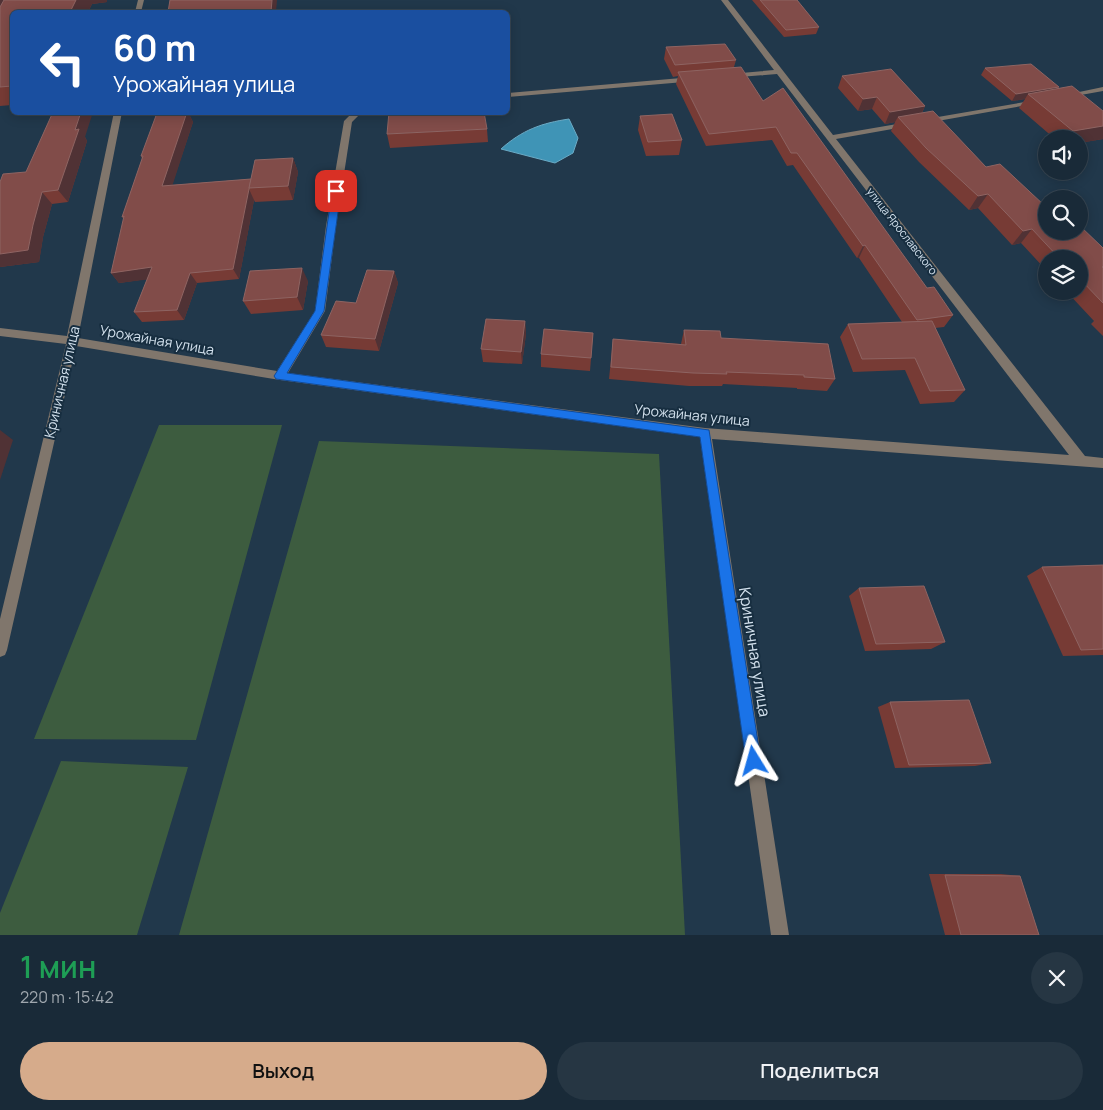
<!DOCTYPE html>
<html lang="ru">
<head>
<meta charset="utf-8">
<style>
  body { margin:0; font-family:Manrope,sans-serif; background:#263643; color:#f1f3f6; height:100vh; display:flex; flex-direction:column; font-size:19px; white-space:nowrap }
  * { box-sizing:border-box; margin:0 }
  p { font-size:16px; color:#9fa7ae }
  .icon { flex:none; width:28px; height:28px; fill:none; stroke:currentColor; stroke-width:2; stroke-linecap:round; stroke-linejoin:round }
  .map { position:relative; height:935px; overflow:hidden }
  .side { display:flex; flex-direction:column; background:#192a38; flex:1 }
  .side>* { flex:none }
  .guide { position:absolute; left:10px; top:10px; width:500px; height:105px; border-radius:8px; box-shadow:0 2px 12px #0003,0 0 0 1px #374653; background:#1a4fa0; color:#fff; overflow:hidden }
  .tools { position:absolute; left:1038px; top:130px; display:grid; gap:10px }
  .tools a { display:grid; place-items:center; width:50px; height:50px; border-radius:50%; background:#192a38; box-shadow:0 2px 12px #0003,0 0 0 1px #374653; font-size:25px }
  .pin { position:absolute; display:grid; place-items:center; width:42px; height:42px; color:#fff; margin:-21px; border-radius:10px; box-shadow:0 2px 8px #0006 }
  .me { position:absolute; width:55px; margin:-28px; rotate:352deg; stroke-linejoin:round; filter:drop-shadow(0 0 4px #0008) }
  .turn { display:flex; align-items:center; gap:18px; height:105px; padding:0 20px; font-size:22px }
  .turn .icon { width:65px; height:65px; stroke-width:2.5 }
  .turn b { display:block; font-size:35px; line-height:42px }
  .round { display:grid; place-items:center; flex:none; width:52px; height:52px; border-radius:26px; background:#263643 }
  .head { display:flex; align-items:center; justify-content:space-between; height:85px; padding:0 20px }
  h1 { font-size:30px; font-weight:600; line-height:38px; color:#1e9e55 }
  .primary-button { display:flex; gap:10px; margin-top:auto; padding:10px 20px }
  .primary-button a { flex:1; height:58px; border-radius:30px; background:#d6ab8b; color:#111; font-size:20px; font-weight:600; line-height:58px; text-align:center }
  .primary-button a+a { background:#263643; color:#f1f3f6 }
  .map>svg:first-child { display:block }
  .green { fill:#3d5c3f }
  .water { fill:#3f94b6; stroke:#6babc6 }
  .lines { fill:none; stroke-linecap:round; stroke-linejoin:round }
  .minor { fill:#80766c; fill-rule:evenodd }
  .wall { fill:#773b35 }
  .shaded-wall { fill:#503235 }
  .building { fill:#814c49; stroke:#8e6462 }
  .route { fill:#1a73e8; stroke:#114b97 }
  .labels { text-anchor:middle; stroke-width:4; stroke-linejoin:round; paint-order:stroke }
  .far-street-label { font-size:11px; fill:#d3e1ed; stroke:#172e40 }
  .street-label { font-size:14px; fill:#d3e1ed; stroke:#172e40 }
  .near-street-label { font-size:16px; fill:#d3e1ed; stroke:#172e40 }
</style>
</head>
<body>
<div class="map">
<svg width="1103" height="935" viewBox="0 0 1103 935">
  <rect width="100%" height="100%" fill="#21384b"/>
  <!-- green -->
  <g class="green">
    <polygon points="159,425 282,425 196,740 34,739"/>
    <polygon points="319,441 659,454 685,935 179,935"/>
    <polygon points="61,761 188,767 137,935 0,935 0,913"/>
  </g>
  <!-- water -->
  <path class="water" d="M569,119L578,138L573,153L555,163L501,149C522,130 542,123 569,119Z"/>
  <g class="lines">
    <!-- minor -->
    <g class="minor">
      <polygon points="138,0 144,0 141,12 135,12"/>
      <polygon points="721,0 728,0 833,135 1042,99 1043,101 1039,103 836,139 1085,456 1103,458 1103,468 712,439 789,935 771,935 700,437 280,380 76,346 7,650 5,655 0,657 0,619 66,344 0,336 0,328 67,336 114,112 122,112 78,338 277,371 315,311 326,226 344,121 353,112 362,112 352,122 336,226 325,311 288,373 705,428 1069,455 777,74 727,78 727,74 730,74 774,70"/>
      <polygon points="693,77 696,77 696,81 508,97 508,93"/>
      <polygon points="1103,87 1103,91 1064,98 1060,96"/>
    </g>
  </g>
  <!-- wall -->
  <g class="wall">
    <polygon points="0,0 107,0 107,2 92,4 88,12 12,12 12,105 0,106"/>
    <polygon points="752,0 797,0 819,27 816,34 784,37"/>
    <polygon points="666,47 736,60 734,67 927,288 953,315 944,327 935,328 965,390 954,402 920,404 905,370 853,372 840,337 848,324 902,322 859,258 857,258 793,165 787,166 772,140 706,146 676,84 678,76 673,77 664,59"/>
    <polygon points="985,68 1059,87 1058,89 1103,139 1079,143 1079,139 1055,139 1019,108 1025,99 1012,101 981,75"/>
    <polygon points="842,76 925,106 922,113 986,167 1045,206 1103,248 1103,336 1091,324 1094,321 1066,291 1079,291 1079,259 1046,259 1046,270 1021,243 1012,245 978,208 969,210 919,162 891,131 895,122 885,124 872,109 858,111 838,88"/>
    <polygon points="165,112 188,112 193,122 172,185 251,179 293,158 298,172 293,200 255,202 254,200 239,279 197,283 184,320 142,322 134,312 147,279 119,283 111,273 124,219 122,217 142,159 141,156"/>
    <polygon points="640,116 682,140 679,155 646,156 638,130"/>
    <polygon points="487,129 488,142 390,148 387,134"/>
    <polygon points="85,137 87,141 68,202 52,204 43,237 39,262 0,267 0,182 26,172"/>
    <polygon points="394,271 398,283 379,351 326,347 321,335 356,303"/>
    <polygon points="308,281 303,310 251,314 243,301"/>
    <polygon points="525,321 526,334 522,364 483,362 481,349"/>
    <polygon points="684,330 721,338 835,379 827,391 797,389 797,388 723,384 722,386 689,386 609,379 613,339 681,344"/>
    <polygon points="593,333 590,371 541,367 541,354"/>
    <polygon points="1103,565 1103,655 1063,656 1027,576 1042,567"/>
    <polygon points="859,588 945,642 931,649 865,651 849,596"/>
    <polygon points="890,702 991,763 975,766 895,768 878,707"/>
    <polygon points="929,874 1001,874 1020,876 1039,935 945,935"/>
  </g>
  <!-- shaded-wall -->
  <g class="shaded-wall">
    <polygon points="0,0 11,0 0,8"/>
    <polygon points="76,0 107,0 107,2 92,4 88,12 70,12"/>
    <polygon points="272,0 277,0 276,12 271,12"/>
    <polygon points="1059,87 1054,94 1028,94 1025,99 1012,101 1016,94"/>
    <polygon points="877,97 872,109 858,111 863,99"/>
    <polygon points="925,106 919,118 898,117 895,122 885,124 890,112"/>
    <polygon points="81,112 93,112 85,137 87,141 68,202 58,190 75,130"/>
    <polygon points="187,112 188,112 193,122 169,196 162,186"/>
    <polygon points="1103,126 1103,139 1079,143 1079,139 1067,139 1073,131"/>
    <polygon points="293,158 298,172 293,200 288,186"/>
    <polygon points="249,189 254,200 239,279 233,269"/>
    <polygon points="42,192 52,204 43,237 39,262 0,267 0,254 33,225"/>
    <polygon points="988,194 978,208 969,210 978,196"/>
    <polygon points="1032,229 1021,243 1012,245 1023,231"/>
    <polygon points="865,245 859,258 857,258 863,246"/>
    <polygon points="152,267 159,278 119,283 111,273"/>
    <polygon points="302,268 308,281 303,310 297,297"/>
    <polygon points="394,271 398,283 379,351 375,339"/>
    <polygon points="190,273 197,283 184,320 177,310"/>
    <polygon points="525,321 526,334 522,364 521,352"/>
    <polygon points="0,430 13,440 0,480"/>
  </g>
  <!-- building -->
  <g class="building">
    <polygon points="4,0 76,0 70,12 12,12 12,86 0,87 0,7"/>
    <polygon points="170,0 272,0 271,12 168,12"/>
    <polygon points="760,0 797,0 819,27 786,30"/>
    <polygon points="725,44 736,60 675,65 666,47"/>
    <polygon points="1031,64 1059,87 1016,94 985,68"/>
    <polygon points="741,67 763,101 783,88 927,288 934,287 953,315 917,320 865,245 863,246 797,153 791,153 776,127 709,134 678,72"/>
    <polygon points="891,69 925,106 890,112 877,97 863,99 842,76"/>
    <polygon points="1072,86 1103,111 1103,126 1073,131 1028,94"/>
    <polygon points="933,111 986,167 1000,164 1045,206 1046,206 1046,231 1079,231 1079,225 1103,248 1103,266 1102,267 1103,268 1103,303 1079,278 1079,259 1060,259 1032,229 1023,231 988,194 978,196 926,148 898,117"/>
    <polygon points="53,112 81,112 75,130 79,129 58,190 42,192 33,225 28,250 0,254 0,182 3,174 26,172"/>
    <polygon points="165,112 187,112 162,186 251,179 233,269 190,273 177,310 134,312 152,267 111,273 124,216 122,217 143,156 141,156 157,113"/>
    <polygon points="389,112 484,112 487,129 387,134"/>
    <polygon points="672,114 682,140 648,142 640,116"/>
    <polygon points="293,158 288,186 249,188 255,160"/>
    <polygon points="302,268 297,297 243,301 250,271"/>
    <polygon points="367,270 394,271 375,339 321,335 336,301 356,303"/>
    <polygon points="486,319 525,321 521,352 481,349"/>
    <polygon points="932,321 965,390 930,391 915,358 862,359 848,324"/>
    <polygon points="544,329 593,333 591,358 541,354"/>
    <polygon points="684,330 720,331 721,338 828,344 835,379 804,377 804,375 726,372 727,374 693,373 611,367 613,339 686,345"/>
    <polygon points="1103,565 1103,649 1081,650 1042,567"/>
    <polygon points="924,586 945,642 876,644 859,588"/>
    <polygon points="969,700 991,763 909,765 890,702"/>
    <polygon points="945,875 1020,876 1039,935 961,935"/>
  </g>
  <!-- route -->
  <polygon class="route" points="336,188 341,191 324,311 287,373 709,430 761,761 759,767 754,769 749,767 746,761 700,437 276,379 274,376 276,373 315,311 332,191"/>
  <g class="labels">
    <!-- far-street labels -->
    <g class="far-street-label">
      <text transform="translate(902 231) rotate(52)" y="4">улица Ярославского</text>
    </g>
    <!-- street labels -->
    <g class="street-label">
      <text transform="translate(157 340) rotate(10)" y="5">Урожайная улица</text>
      <text transform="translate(62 382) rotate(-77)" y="5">Криничная улица</text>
      <text transform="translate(692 415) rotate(6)" y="5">Урожайная улица</text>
    </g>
    <!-- near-street labels -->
    <g class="near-street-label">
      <text transform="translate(755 652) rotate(81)" y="6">Криничная улица</text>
    </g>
  </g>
</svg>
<div class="tools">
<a><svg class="icon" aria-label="sound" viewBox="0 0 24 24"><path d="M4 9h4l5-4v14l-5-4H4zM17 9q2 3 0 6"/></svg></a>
<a><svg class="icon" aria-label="search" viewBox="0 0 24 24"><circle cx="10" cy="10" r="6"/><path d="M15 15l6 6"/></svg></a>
<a><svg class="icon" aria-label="layers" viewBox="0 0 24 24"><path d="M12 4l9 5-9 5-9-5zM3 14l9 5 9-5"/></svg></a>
</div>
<div class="pin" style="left:336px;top:191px;background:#d93025"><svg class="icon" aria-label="arrive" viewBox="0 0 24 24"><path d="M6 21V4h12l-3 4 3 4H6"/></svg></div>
<svg class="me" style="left:754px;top:761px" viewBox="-20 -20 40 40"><path d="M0-17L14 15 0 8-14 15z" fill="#1a73e8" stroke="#fff" stroke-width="4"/></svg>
<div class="guide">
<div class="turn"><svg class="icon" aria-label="left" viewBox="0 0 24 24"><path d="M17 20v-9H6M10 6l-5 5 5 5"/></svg><div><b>60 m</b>Урожайная улица</div></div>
</div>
</div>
<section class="side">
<div class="head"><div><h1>1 мин</h1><p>220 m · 15:42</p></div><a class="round"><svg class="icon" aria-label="close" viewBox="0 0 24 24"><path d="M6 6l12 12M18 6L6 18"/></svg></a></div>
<div class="primary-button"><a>Выход</a><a>Поделиться</a></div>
</section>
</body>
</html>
